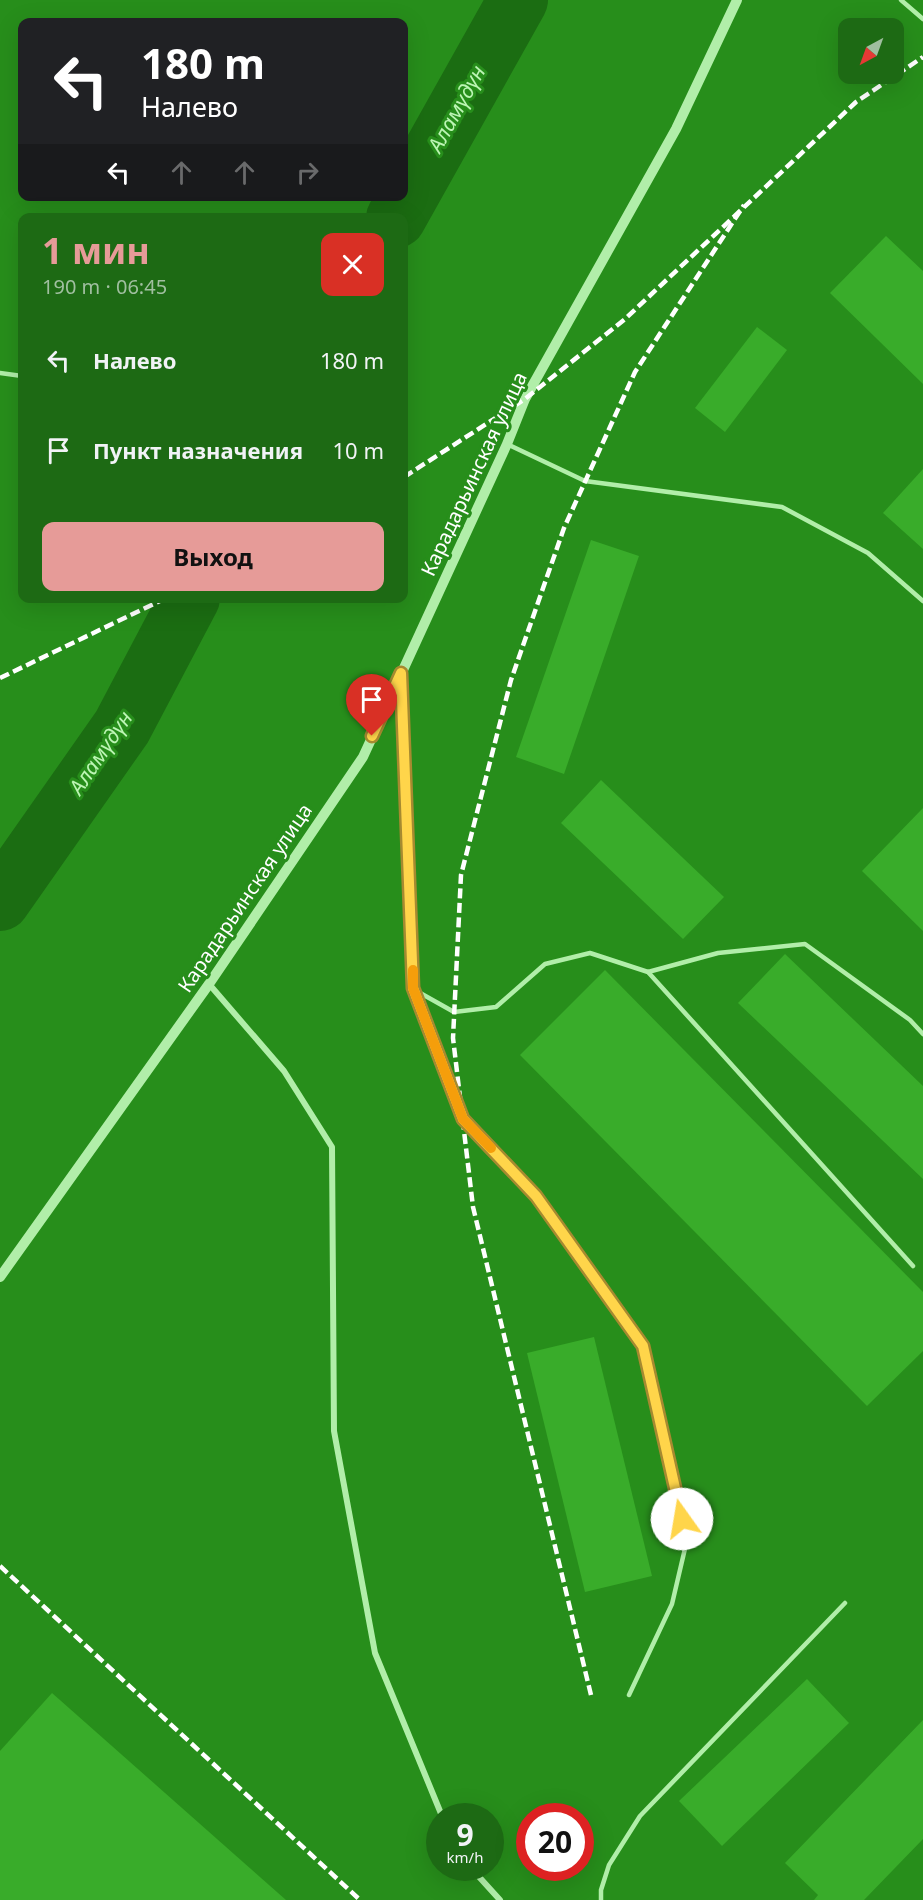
<!DOCTYPE html>
<html lang="ru">
<head>
<meta charset="utf-8">
<style>
  body { margin:0; font-family:"Noto Sans",sans-serif; background:#256f1d; color:#f1f3f6; height:100vh; display:flex; flex-direction:column; font-size:22px; white-space:nowrap }
  * { box-sizing:border-box; margin:0 }
  p { font-size:20px; color:#a0bfa0 }
  .icon { flex:none; width:33px; height:33px; fill:none; stroke:currentColor; stroke-width:2; stroke-linecap:round; stroke-linejoin:round }
  .map { position:relative; flex:1; overflow:hidden }
  .sheet { position:absolute; left:18px; top:213px; width:390px; height:390px; display:flex; flex-direction:column; background:#1d6a14; border-radius:12px; box-shadow:0 6px 24px #0002 }
  .sheet>* { flex:none }
  .hud { position:absolute; left:18px; top:18px; width:390px; height:183px; border-radius:12px; box-shadow:0 6px 24px #0002; background:#202124; color:#fff; overflow:hidden }
  .needle { width:39px; rotate:221deg }
  .fabs { position:absolute; left:838px; top:18px; display:grid; gap:12px }
  .fabs a { display:grid; place-items:center; width:66px; height:66px; border-radius:12px; background:#1d6a14; box-shadow:0 6px 24px #0002; font-size:30px }
  .speed { position:absolute; left:426px; top:1803px; display:flex; gap:12px; font-size:30px; font-weight:700; text-align:center }
  .speed>* { display:grid; place-content:center; width:78px; height:78px; border-radius:50%; background:#1d6a14; box-shadow:0 6px 24px #0002; line-height:1 }
  .speed small { font-size:15px; font-weight:400 }
  .speed .limit { border:9px solid #d22; background:#fff; color:#111 }
  .pin { position:absolute; display:grid; place-items:center; width:51px; height:51px; color:#fff; margin:-62px -26px; border-radius:50% 50% 50% 0; rotate:-45deg; box-shadow:0 0 6px #0007 }
  .pin .icon { rotate:45deg }
  .me { position:absolute; width:66px; margin:-33px; rotate:347deg; stroke-linejoin:round; filter:drop-shadow(0 0 4px #0008) }
  .turn { display:flex; align-items:center; gap:21px; height:126px; padding:0 24px; font-size:27px }
  .turn .icon { width:78px; height:78px; stroke-width:2.5 }
  .turn b { display:block; font-size:42px; line-height:51px }
  .lanes { display:flex; align-items:center; height:57px; padding:0 24px; background:#0003; justify-content:center; gap:30px; direction:ltr }
  .lanes .off { opacity:.35 }
  .round { display:grid; place-items:center; flex:none; width:63px; height:63px; border-radius:12px; background:#256f1d }
  .head { display:flex; align-items:center; justify-content:space-between; height:102px; padding:0 24px }
  h1 { font-size:36px; font-weight:700; line-height:45px; color:#e69b98 }
  .cta { display:flex; gap:12px; margin-top:auto; padding:12px 24px }
  .cta a { flex:1; height:69px; border-radius:12px; background:#e69b98; color:#111; font-size:24px; font-weight:700; line-height:69px; text-align:center }
  ul { padding:0; list-style:none }
  li { display:flex; align-items:center; gap:18px; height:90px; padding:0 24px }
  li div { flex:1 }
  li b { display:block; font-size:22px }
  li em { font-style:normal }
  .map>svg:first-child { display:block }
  .lines { fill:none; stroke-linecap:round; stroke-linejoin:round }
  .river { stroke:#1b6d12; stroke-width:60 }
  .building { fill:#39ac2a }
  .service { stroke:#b1eea9; stroke-width:4.5 }
  .minor { stroke:#b1eea9; stroke-width:6 }
  .tertiary { stroke:#b1eea9; stroke-width:10 }
  .rail { stroke:#fff; stroke-width:4.5; stroke-dasharray:10 4.5; stroke-linecap:butt }
  .route-casing { stroke:#a68a30; stroke-width:15 }
  .route { stroke:#ffd54a; stroke-width:10 }
  .slow { stroke:#f59e0b; stroke-width:10 }
  .labels { text-anchor:middle; stroke-width:6; stroke-linejoin:round; paint-order:stroke }
  .street-label { font-size:20px; fill:#fff; stroke:#278e1b }
  .water-label { font-size:21px; font-style:italic; fill:#bdf5b5; stroke:#278e1b }
</style>
</head>
<body>
<div class="map">
<svg width="923" height="1900" viewBox="0 0 923 1900">
  <rect width="100%" height="100%" fill="#278e1b"/>
  <g class="lines">
    <!-- river -->
    <g class="river">
      <polyline points="396,218 518,0"/>
      <polyline points="0,901 122,727 190,598"/>
    </g>
  </g>
  <!-- building -->
  <g class="building">
    <polygon points="886,236 923,271 923,384 830,293"/>
    <polygon points="757,327 787,350 725,432 695,408"/>
    <polygon points="923,469 923,549 883,513"/>
    <polygon points="591,540 639,556 564,774 516,757"/>
    <polygon points="601,780 724,897 683,939 561,823"/>
    <polygon points="923,808 923,931 862,871"/>
    <polygon points="785,954 923,1086 923,1179 738,1003"/>
    <polygon points="605,970 923,1292 923,1351 867,1406 520,1055"/>
    <polygon points="594,1337 652,1576 585,1592 527,1353"/>
    <polygon points="807,1679 849,1723 722,1846 679,1801"/>
    <polygon points="52,1693 286,1900 0,1900 0,1751"/>
    <polygon points="923,1720 923,1839 864,1900 814,1900 818,1895 785,1863"/>
  </g>
  <g class="lines">
    <!-- service -->
    <g class="service">
      <polyline points="901,0 923,19"/>
      <polyline points="0,373 22,376"/>
      <polyline points="507,444 585,481 782,507 868,553 923,601"/>
      <polyline points="401,680 413,989 463,1119 536,1196 643,1346 687,1540 672,1604 629,1695"/>
      <polyline points="648,972 913,1266"/>
      <polyline points="413,989 454,1012 496,1007 545,964 590,953 648,972 718,953 805,944 910,1020 923,1034"/>
      <polyline points="601,1900 601,1890 609,1865 640,1816 845,1603"/>
    </g>
    <!-- minor -->
    <g class="minor">
      <polyline points="209,984 284,1071 332,1147 334,1431 375,1653 442,1816"/>
      <polyline points="471,1868 500,1900"/>
    </g>
    <!-- tertiary -->
    <polyline class="tertiary" points="0,1277 209,984 363,757 507,444 525,399 676,129 737,0"/>
    <!-- rail -->
    <g class="rail">
      <polyline points="404,477 525,399 625,319 856,102 923,57"/>
      <polyline points="0,678 166,598"/>
      <polyline points="0,1566 360,1900"/>
      <polyline points="591,1695 473,1207 453,1038 461,875 511,680 564,528 635,372 744,205"/>
    </g>
  </g>
  <g class="lines">
    <!-- route casing -->
    <g class="route-casing">
      <polyline id="route" points="372,736 401,673 413,988 463,1119 536,1196 643,1346 682,1519"/>
    </g>
    <!-- route -->
    <use href="#route" class="route"/>
    <!-- slow -->
    <polyline class="slow" points="413,970 413,988 463,1119 491,1148"/>
  </g>
  <g class="labels">
    <!-- street labels -->
    <g class="street-label">
      <text transform="translate(474 474) rotate(-65)" y="7">Карадарьинская улица</text>
      <text transform="translate(245 898) rotate(-56)" y="7">Карадарьинская улица</text>
    </g>
    <!-- water labels -->
    <g class="water-label">
      <text transform="translate(457 109) rotate(-61)" y="7">Аламүдүн</text>
      <text transform="translate(101 753) rotate(-56)" y="7">Аламүдүн</text>
    </g>
  </g>
</svg>
<div class="fabs">
<a><svg class="needle" viewBox="-14 -14 28 28"><path d="M0-13l5 13h-10z" fill="#e53935"/><path d="M0 13l5-13h-10z" fill="#a0bfa0"/></svg></a>
</div>
<div class="speed"><div>9<small>km/h</small></div><div class="limit">20</div></div>
<div class="pin" style="left:372px;top:736px;background:#d93025"><svg class="icon" aria-label="arrive" viewBox="0 0 24 24"><path d="M6 21V4h12l-3 4 3 4H6"/></svg></div>
<svg class="me" style="left:682px;top:1519px" viewBox="-20 -20 40 40"><circle r="19" fill="#fff"/><path d="M0-13L10 11 0 6-10 11z" fill="#ffd54a"/></svg>
<div class="hud">
<div class="turn"><svg class="icon" aria-label="left" viewBox="0 0 24 24"><path d="M17 20v-9H6M10 6l-5 5 5 5"/></svg><div><b>180 m</b>Налево</div></div>
<div class="lanes"><svg class="icon" aria-label="left" viewBox="0 0 24 24"><path d="M17 20v-9H6M10 6l-5 5 5 5"/></svg><svg class="icon off" aria-label="ahead" viewBox="0 0 24 24"><path d="M12 20V5M6 11l6-6 6 6"/></svg><svg class="icon off" aria-label="ahead" viewBox="0 0 24 24"><path d="M12 20V5M6 11l6-6 6 6"/></svg><svg class="icon off" aria-label="right" viewBox="0 0 24 24"><path d="M7 20v-9h11M14 6l5 5-5 5"/></svg></div>
</div>
<section class="sheet">
<div class="head"><div><h1>1 мин</h1><p>190 m · 06:45</p></div><a class="round" style="background:#d93025;color:#fff"><svg class="icon" aria-label="close" viewBox="0 0 24 24"><path d="M6 6l12 12M18 6L6 18"/></svg></a></div>
<ul>
<li><svg class="icon" aria-label="left" viewBox="0 0 24 24"><path d="M17 20v-9H6M10 6l-5 5 5 5"/></svg><div><b>Налево</b></div><em>180 m</em></li>
<li><svg class="icon" aria-label="arrive" viewBox="0 0 24 24"><path d="M6 21V4h12l-3 4 3 4H6"/></svg><div><b>Пункт назначения</b></div><em>10 m</em></li>
</ul>
<div class="cta"><a>Выход</a></div>
</section>
</div>
</body>
</html>
